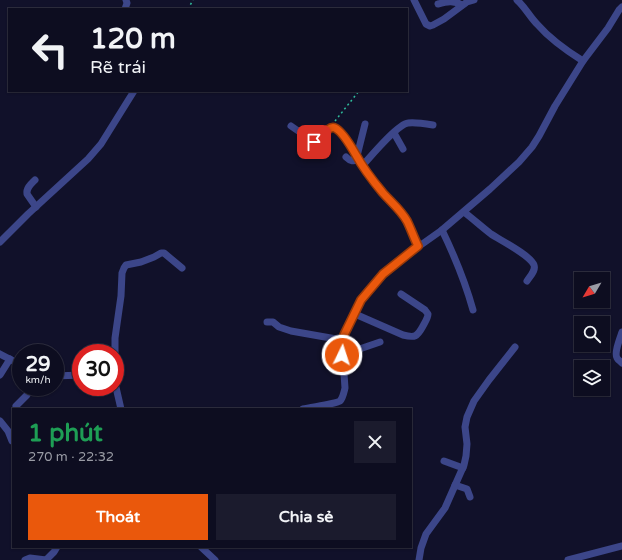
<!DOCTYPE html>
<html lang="vi">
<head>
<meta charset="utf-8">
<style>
  body { margin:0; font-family:"Varela Round",sans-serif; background:#1b1b2d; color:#f1f3f6; height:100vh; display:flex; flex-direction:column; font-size:15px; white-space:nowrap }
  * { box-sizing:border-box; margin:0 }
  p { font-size:13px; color:#9a9ca5 }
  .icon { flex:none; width:22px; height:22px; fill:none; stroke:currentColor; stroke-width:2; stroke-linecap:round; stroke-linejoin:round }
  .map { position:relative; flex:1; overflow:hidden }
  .drawer { position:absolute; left:12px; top:408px; width:400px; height:140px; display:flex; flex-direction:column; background:#0d0d20; border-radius:0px; box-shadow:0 1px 3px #0004,0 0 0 1px #2d2d3e }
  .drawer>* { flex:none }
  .banner { position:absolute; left:8px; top:8px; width:400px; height:84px; border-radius:0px; box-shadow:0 1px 3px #0004,0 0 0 1px #2d2d3e; background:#0d0d20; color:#f1f3f6; overflow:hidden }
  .needle { width:26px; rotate:232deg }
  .tools { position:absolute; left:574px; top:272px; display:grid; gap:8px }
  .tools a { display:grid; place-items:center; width:36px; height:36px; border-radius:0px; background:#0d0d20; box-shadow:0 1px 3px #0004,0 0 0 1px #2d2d3e; font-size:20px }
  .speed { position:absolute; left:12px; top:344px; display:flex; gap:8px; font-size:20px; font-weight:700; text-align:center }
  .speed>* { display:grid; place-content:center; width:52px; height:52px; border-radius:50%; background:#0d0d20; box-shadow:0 1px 3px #0004,0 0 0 1px #2d2d3e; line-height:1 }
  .speed small { font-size:10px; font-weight:400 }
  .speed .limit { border:6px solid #d22; background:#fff; color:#111 }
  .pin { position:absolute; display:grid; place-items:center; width:34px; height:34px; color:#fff; margin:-17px; border-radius:8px; box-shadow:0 2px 6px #0006 }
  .me { position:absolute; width:44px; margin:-22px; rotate:4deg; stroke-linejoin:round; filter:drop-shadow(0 0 3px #0008) }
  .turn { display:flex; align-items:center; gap:14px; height:84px; padding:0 16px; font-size:18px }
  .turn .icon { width:52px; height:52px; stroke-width:2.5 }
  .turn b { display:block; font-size:28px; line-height:34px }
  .round { display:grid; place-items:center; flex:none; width:42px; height:42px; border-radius:0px; background:#1b1b2d }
  .overview { display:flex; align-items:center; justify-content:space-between; height:68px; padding:0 16px }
  h1 { font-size:24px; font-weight:700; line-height:30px; color:#1e9e55 }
  .cta { display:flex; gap:8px; margin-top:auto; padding:8px 16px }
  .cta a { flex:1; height:46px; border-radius:0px; background:#ea580c; color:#fff; font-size:16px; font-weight:700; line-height:46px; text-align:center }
  .cta a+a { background:#1b1b2d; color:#f1f3f6 }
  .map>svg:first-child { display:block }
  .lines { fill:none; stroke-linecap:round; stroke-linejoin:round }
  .path { stroke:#30bd9d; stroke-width:1.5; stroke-dasharray:2 3; stroke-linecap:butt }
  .minor { stroke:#3c4689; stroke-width:7 }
  .route-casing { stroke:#983908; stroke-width:10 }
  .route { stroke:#ea580c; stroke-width:7 }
</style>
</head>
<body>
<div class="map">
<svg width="622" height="560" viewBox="0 0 622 560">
  <rect width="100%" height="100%" fill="#11112a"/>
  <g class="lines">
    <!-- path -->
    <g class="path">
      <polyline points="188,9 193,0"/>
      <polyline points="335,121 359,91"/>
    </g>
    <!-- minor -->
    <g class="minor">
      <polyline points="414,0 426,24 430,26 433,25 444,19 467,2 474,0"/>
      <path d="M517,0C525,7 530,17 537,24C550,39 567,51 583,61"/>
      <path d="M438,4C446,2 454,0 462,5"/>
      <polyline points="125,9 127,3 126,0"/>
      <path d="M291,126L314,142H316C321,139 328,125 335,128C343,132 353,150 358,157C366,169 373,182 383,193C390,200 398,207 404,216C410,225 413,236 418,247"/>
      <polyline points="394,133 403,149"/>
      <polyline points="357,156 365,124"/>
      <path d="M346,157C351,162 354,161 359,160"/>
      <path d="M363,165C371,156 398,124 408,123C414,122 427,124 433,125"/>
      <path d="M35,180C31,184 26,188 27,194L36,207"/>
      <path d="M464,212C473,219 482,227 491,234C500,240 530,255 534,265C536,271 530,276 527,281"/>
      <path d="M442,230C455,257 465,281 473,310"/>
      <polyline points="0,242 28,214 88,159 101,144 134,91"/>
      <path d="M355,314L403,335C415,338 417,337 423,326C425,322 428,318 428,314L425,310L401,294"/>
      <polyline points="267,322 273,322 279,327 291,331 342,340"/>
      <path d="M622,332C620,338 614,353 617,358C618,360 620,361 622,363"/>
      <polyline points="115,353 115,338 121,296 122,273 124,268 126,265 141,262 154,257 161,253 164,253 182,268"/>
      <polyline points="0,354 21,365"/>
      <polyline points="342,355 380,342"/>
      <polyline points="0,375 10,359"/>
      <polyline points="55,376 81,375"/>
      <polyline points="115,383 121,409"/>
      <polyline points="16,406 27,395 32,387"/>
      <path d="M303,409C311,407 335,404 340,401C343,398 344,392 345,388L342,345C343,333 350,325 354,314C357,309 358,304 361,300L383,274L418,247L442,230L490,189L519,162L532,147L539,136L555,106L583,61L608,28L619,10L622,7"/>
      <polyline points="0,421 8,431 12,441"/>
      <polyline points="444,461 463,468"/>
      <polyline points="455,485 467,489 470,497"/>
      <polyline points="201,547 215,560"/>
      <polyline points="25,560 30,558 46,560"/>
      <polyline points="46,560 54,552 57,547"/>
      <polyline points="419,560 421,548 426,534 445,508 464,465 466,456 467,444 465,427 467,417 474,401 489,380 515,347"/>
      <polyline points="568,560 622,546"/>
    </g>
  </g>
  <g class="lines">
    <!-- route casing -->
    <g class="route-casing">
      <path id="route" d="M314,142H316C321,139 328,125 335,128C342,131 352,148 356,155C363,168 373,181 383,193C391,202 401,210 407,221C411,229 414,238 418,246L383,274L361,300L344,335L342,345V355"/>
    </g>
    <!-- route -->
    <use href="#route" class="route"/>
  </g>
</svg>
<div class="tools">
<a><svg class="needle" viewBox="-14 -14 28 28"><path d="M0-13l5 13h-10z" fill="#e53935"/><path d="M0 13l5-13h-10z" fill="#9a9ca5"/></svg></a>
<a><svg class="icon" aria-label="search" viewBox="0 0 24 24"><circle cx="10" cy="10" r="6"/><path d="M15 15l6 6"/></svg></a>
<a><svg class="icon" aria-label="layers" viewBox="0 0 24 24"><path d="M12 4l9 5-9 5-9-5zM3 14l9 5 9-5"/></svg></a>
</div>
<div class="speed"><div>29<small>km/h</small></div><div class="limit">30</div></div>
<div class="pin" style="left:314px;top:142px;background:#d93025"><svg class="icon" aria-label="arrive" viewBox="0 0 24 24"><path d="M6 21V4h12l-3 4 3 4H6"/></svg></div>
<svg class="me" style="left:342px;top:355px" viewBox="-20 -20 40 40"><circle r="17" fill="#ea580c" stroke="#fff" stroke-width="3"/><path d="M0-11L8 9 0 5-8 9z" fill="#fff"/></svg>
<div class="banner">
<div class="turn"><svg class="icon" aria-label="left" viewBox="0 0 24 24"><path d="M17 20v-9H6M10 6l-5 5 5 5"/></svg><div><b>120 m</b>Rẽ trái</div></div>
</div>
<section class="drawer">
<div class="overview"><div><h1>1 phút</h1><p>270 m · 22:32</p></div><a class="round"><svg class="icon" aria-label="close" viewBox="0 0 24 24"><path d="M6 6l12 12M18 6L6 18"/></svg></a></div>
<div class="cta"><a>Thoát</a><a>Chia sẻ</a></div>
</section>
</div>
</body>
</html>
